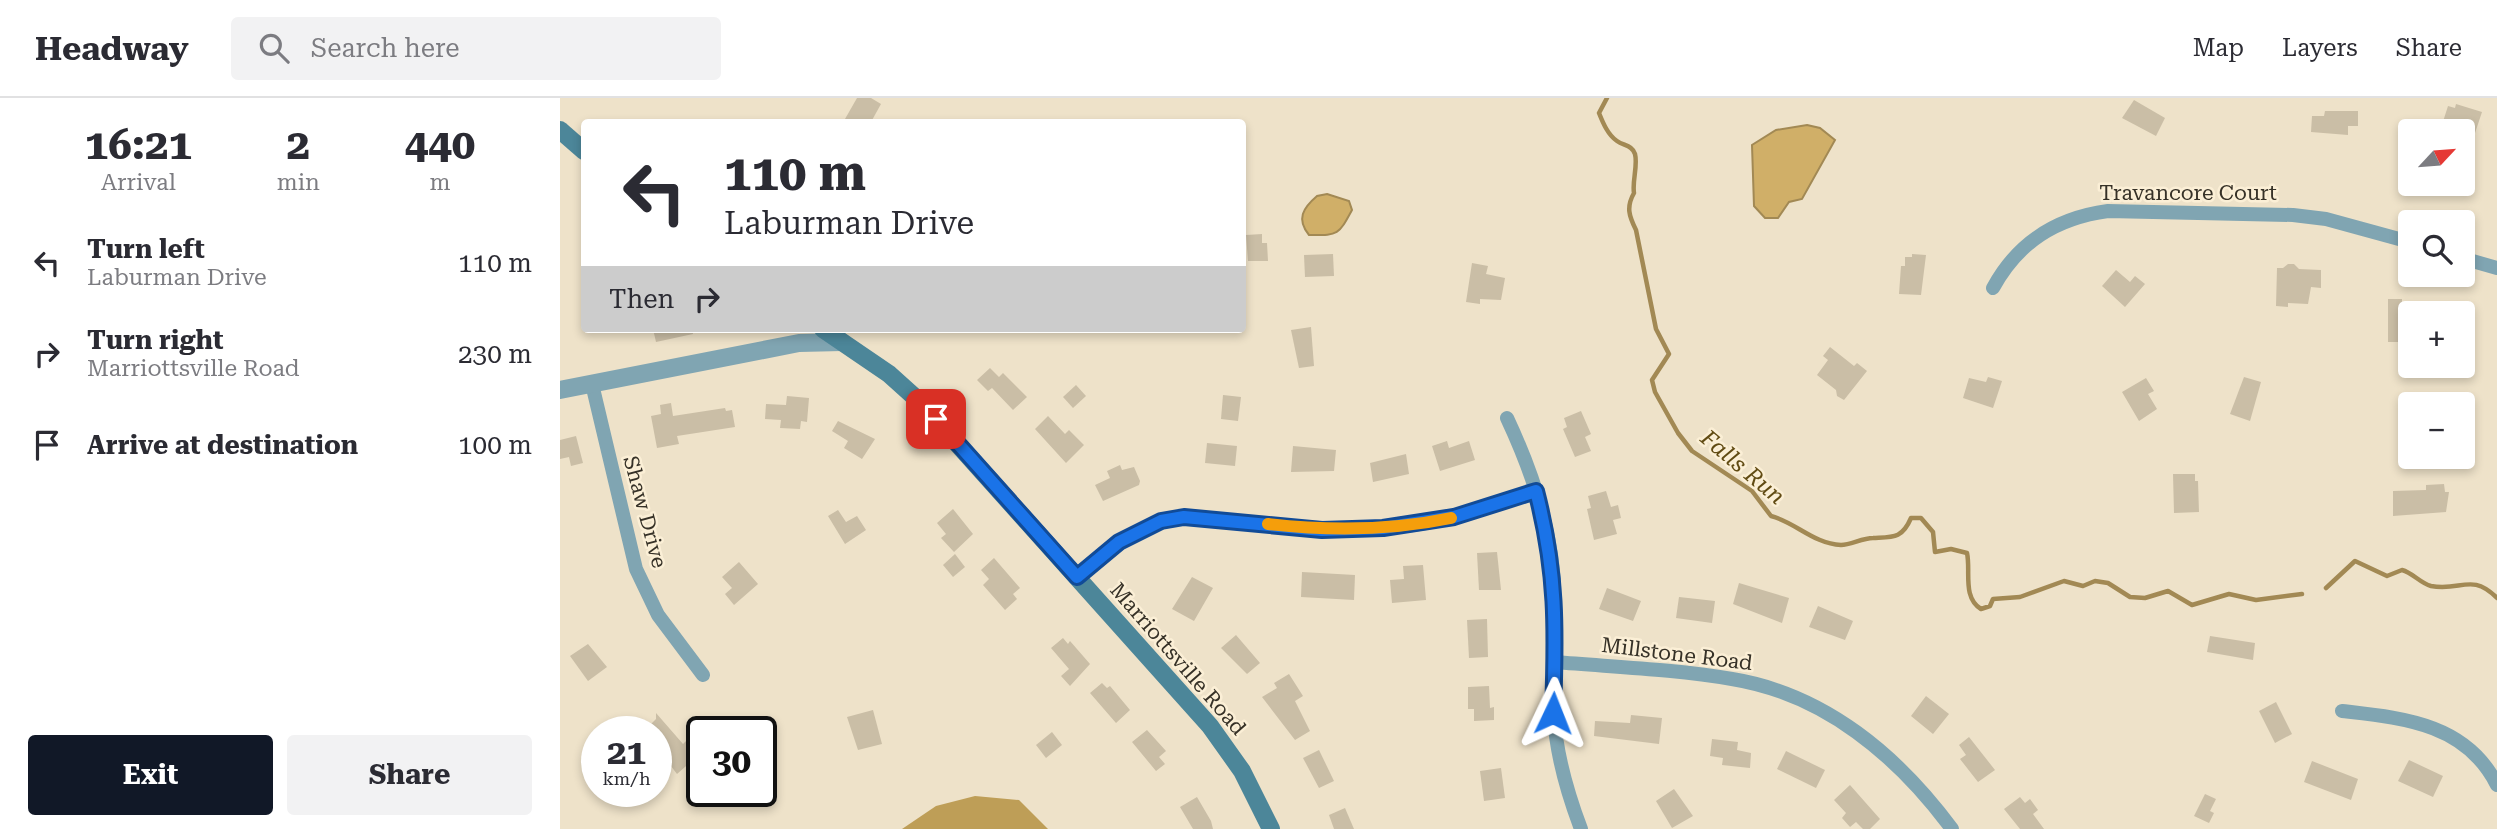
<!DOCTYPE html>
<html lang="en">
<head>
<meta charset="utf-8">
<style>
  body { margin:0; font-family:"Roboto Serif",serif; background:#f2f2f3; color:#2b2b33; height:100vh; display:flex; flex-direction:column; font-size:26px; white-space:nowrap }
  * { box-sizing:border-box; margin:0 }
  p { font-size:23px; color:#7c7c81 }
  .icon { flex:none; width:38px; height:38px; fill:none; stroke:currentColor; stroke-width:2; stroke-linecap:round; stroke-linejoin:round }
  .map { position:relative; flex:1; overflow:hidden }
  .drawer { display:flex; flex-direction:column; background:#fff; width:560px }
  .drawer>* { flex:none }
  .top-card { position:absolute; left:21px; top:21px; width:665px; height:214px; border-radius:7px; box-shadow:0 4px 10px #0003; background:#fff; color:#2b2b33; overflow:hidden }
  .needle { width:46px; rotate:64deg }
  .fabs { position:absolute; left:1838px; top:21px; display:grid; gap:14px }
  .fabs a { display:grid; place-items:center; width:77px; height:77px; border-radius:7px; background:#fff; box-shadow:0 4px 10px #0003; font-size:35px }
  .speed { position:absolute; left:21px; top:618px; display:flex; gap:14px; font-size:35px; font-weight:700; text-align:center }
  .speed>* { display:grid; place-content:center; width:91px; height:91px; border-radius:50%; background:#fff; box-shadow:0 4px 10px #0003; line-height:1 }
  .speed small { font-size:18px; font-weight:400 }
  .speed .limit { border:4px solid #111; border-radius:10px; background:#fff; color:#111 }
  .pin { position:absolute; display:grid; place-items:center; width:60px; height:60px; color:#fff; margin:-30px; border-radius:14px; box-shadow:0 4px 10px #0006 }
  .me { position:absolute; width:77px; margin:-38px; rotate:2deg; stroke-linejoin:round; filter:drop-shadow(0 0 5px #0008) }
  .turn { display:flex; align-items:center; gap:24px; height:147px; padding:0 28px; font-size:32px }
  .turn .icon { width:91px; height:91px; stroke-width:2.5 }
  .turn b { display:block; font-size:49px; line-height:60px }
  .then { display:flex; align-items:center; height:66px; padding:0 28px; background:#0003; gap:14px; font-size:26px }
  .eta { display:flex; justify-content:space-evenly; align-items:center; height:119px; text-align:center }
  .eta b { font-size:42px; font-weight:700; line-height:49px }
  .primary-button { display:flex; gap:14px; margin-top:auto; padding:14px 28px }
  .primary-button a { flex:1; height:80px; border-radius:7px; background:#111827; color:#fff; font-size:28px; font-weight:700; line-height:80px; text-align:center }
  .primary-button a+a { background:#f2f2f3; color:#2b2b33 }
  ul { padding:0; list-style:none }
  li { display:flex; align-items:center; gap:21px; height:91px; padding:0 28px }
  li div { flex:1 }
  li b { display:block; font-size:26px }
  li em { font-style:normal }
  header { display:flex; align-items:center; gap:42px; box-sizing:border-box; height:98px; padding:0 35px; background:#fff; border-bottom:2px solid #e1e1e2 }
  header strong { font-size:33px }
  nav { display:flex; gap:38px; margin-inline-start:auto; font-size:24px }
  .search { width:490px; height:63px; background:#f2f2f3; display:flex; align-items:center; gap:18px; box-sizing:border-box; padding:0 24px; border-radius:7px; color:#7c7c81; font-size:26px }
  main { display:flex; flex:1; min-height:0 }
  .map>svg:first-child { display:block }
  .forest { fill:#be9e57 }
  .water { fill:#d0af68; stroke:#a28954; stroke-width:2 }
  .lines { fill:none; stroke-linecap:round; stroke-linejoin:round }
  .stream { stroke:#a28954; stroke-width:4.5 }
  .building { fill:#cabea6 }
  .minor { stroke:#80a5b2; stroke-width:14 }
  .tertiary { stroke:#80a5b2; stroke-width:18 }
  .secondary { stroke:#4c8699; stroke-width:18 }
  .route-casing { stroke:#114b97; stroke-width:18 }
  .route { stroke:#1a73e8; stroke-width:12 }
  .slow { stroke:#f59e0b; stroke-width:12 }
  .labels { text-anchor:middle; stroke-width:5; stroke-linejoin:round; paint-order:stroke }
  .street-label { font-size:21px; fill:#363127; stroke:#fbefd6 }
  .water-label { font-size:23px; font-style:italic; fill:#614b13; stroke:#fbefd6 }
</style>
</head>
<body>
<header>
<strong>Headway</strong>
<div class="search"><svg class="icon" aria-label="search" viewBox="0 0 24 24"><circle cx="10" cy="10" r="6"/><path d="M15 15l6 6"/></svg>Search here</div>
<nav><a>Map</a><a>Layers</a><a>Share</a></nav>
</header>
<main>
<section class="drawer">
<div class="eta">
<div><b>16:21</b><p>Arrival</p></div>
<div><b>2</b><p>min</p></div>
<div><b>440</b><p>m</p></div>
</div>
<ul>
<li><svg class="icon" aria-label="left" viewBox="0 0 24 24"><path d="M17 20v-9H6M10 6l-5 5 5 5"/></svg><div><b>Turn left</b><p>Laburman Drive</p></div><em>110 m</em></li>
<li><svg class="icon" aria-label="right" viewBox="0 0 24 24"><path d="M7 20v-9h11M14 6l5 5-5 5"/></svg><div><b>Turn right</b><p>Marriottsville Road</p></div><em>230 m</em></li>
<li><svg class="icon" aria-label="arrive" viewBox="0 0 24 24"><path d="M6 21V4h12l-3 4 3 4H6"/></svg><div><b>Arrive at destination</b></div><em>100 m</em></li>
</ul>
<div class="primary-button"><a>Exit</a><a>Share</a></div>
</section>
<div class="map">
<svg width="1937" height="731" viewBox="0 0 1937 731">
  <rect width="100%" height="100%" fill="#eee2c9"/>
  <!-- forest -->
  <polygon class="forest" points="415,698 459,702 488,731 342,731 376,708"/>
  <!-- water -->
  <g class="water">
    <polygon points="1247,27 1260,30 1275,42 1242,101 1229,104 1218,120 1205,120 1194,108 1192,47 1216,32"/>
    <path d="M767,96L789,103L792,112C778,138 778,137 749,137C736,121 743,110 757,98Z"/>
  </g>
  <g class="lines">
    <!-- stream -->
    <g class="stream">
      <path d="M1047,0L1039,15C1043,25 1048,37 1057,43C1064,48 1072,47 1075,56C1078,68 1072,83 1074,95C1066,109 1069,118 1076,132L1096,231L1109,256L1092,282L1095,294L1118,335L1132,353L1192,393L1211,418C1235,424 1254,446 1281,447C1291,447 1302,440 1313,440C1333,439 1342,441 1351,420H1361L1373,434L1375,454L1391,451L1407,455C1411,473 1402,499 1421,511L1430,508L1433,501L1460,499L1504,483L1523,488L1535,483L1548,485L1570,499L1585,500L1608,493L1632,507L1669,496L1696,502L1742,496"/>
      <path d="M1766,490L1795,463L1827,478L1842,472C1853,475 1860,485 1871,488C1901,494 1911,474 1937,500"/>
    </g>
  </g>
  <!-- building -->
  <g class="building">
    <polygon points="297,0 311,0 321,6 311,24 291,24 285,21"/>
    <polygon points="1574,2 1605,20 1596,38 1562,20"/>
    <polygon points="1896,6 1922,14 1912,44 1902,41 1902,33 1880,33 1888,8 1895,10"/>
    <polygon points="1765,13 1798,13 1798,28 1788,28 1788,37 1751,34 1752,18 1764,18"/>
    <polygon points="702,136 702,145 707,145 708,163 688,163 686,137"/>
    <polygon points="773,156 774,178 745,179 744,157"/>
    <polygon points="1352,156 1366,157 1361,197 1339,196 1341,168 1345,168 1345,159 1352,159"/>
    <polygon points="912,165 928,168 926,176 945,180 941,202 920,201 920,206 906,204"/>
    <polygon points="1728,166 1734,166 1739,171 1761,172 1761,190 1751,189 1748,206 1728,205 1728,209 1716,208 1717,170 1723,170"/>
    <polygon points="1556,172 1570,184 1575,178 1585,186 1565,209 1542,188"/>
    <polygon points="1828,201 1842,201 1842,210 1849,210 1850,234 1840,234 1839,244 1828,244"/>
    <polygon points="751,229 754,268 739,270 731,232"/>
    <polygon points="93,231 132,231 133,236 96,244"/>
    <polygon points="1270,249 1294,268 1297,265 1307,273 1284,302 1277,298 1276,292 1257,277 1268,262 1263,258"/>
    <polygon points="430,270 439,279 443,275 467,299 453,312 432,290 428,293 417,282"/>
    <polygon points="1428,279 1442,283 1433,310 1403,300 1409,280 1426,284"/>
    <polygon points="1684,279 1701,284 1690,323 1670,316"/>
    <polygon points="1586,280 1594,293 1588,296 1597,311 1579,323 1562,294"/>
    <polygon points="516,287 526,298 513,310 503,299"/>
    <polygon points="663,297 681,299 678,323 661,321"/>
    <polygon points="227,298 249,300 247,324 241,323 240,331 220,330 221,322 205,321 206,306 226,307"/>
    <polygon points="111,305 113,318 165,310 166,313 172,312 175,329 117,338 119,346 97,350 91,318 101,316 100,307"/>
    <polygon points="1021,313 1031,336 1025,339 1031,353 1015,359 1003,331 1007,329 1004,320"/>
    <polygon points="488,318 505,336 509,332 524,347 506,365 475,331"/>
    <polygon points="278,323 315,341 302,361 284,350 288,343 272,333"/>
    <polygon points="16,338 23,365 11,368 9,359 0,361 0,342"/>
    <polygon points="887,343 889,350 909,343 915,362 880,373 872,348"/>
    <polygon points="647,345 677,348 675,368 645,365"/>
    <polygon points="733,348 776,352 774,373 731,374"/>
    <polygon points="846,356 849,376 813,384 810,365"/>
    <polygon points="560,367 562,372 574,369 580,383 579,387 543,403 535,387 550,380 547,373"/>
    <polygon points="1613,376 1635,376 1635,383 1638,383 1639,414 1614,415"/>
    <polygon points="1884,386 1885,394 1889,394 1886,414 1833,418 1833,393 1866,392 1866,387"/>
    <polygon points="1046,393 1051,409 1058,407 1061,420 1053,422 1057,436 1034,442 1027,411 1031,410 1028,398"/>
    <polygon points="393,411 413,436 394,454 381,440 386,436 377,425"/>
    <polygon points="278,412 286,424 297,418 306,432 285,446 268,418"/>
    <polygon points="937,454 941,492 919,492 917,455"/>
    <polygon points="395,456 405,469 393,479 383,467"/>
    <polygon points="434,460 460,490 453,496 457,501 445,512 423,487 429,481 421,472"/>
    <polygon points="179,464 198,486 174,507 165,496 172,490 162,479"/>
    <polygon points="863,467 866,502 832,505 830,482 844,481 843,468"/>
    <polygon points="742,474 795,477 794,502 741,499"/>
    <polygon points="632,479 653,490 634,523 612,511"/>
    <polygon points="1179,485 1229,500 1222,525 1173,506"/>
    <polygon points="1047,490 1081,503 1073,523 1039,511"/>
    <polygon points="1119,499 1155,503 1152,525 1116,520"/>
    <polygon points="1258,508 1293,523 1285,542 1249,529"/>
    <polygon points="927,521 928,559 909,560 907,522"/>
    <polygon points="676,537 700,565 687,576 661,550"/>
    <polygon points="1650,538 1695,545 1693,562 1647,554"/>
    <polygon points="503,540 508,546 510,543 530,566 510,588 501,578 509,571 491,550"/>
    <polygon points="28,546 47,569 28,583 10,558"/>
    <polygon points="729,576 743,598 735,603 750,633 735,642 702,599 717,590 714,585"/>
    <polygon points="542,585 547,590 550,588 570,612 556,625 530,595"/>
    <polygon points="929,588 930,610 934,609 934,622 914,623 914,611 908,611 908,589"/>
    <polygon points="1366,598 1389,616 1373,636 1351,618"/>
    <polygon points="1716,604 1732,636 1715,645 1699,613"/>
    <polygon points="313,612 322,646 298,652 287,619"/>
    <polygon points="96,615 123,646 129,640 142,654 117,676 96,648 96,634 83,634 96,621"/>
    <polygon points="1071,617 1102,620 1099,646 1034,638 1035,623 1070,625"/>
    <polygon points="587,632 606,653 599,659 605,666 596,673 572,644"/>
    <polygon points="492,634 502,647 486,660 476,647"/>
    <polygon points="1409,639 1435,672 1418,684 1400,661 1406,657 1399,647"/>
    <polygon points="1152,641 1178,644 1177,652 1191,655 1190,670 1162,667 1163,660 1150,658"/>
    <polygon points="759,652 774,683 759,690 743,660"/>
    <polygon points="1226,653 1265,672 1256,690 1217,671"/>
    <polygon points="1849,662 1883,678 1873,699 1838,683"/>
    <polygon points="1752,663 1798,681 1791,702 1744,684"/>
    <polygon points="941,670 945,700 924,703 920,673"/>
    <polygon points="1290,687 1320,721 1310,731 1303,731 1296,724 1290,729 1282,720 1286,715 1274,702"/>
    <polygon points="1114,691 1133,718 1112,730 1096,703"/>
    <polygon points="1645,696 1656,701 1650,713 1654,715 1649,725 1634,718"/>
    <polygon points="637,699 651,723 653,731 633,731 620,709"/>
    <polygon points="1460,699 1465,705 1470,701 1478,712 1473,716 1484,731 1460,731 1444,711"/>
    <polygon points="785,710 794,731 774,731 769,717"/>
  </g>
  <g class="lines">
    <!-- minor -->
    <g class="minor">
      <polyline points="1902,160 1937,170"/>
      <path d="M1433,190C1458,144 1496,120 1548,113L1733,117L1766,121L1850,144"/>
      <polyline points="32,286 76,471 98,517 143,577"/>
      <path d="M947,320C970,369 988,420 993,473C998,521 990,569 994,617C996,657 1007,694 1021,731"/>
      <path d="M517,479C551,451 579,426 624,419C700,423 776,438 853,427C895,422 936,406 977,393"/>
      <path d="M995,564C1054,569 1114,571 1172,581C1265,596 1338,658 1392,731"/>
      <path d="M1782,613C1842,620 1906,625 1937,687"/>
    </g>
    <!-- tertiary -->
    <polyline class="tertiary" points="0,292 239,245 282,244"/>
    <!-- secondary -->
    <g class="secondary">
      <polyline points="0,32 24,53"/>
      <polyline points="263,231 329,276 359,303 650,628 682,673 711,731"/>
    </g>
  </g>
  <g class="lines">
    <!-- route casing -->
    <g class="route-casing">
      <path id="route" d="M376,321L517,479L559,444L601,423L624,419L762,432L823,430L894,419L976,393C997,474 996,532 993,615"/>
    </g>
    <!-- route -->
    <use href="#route" class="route"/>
    <!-- slow -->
    <path class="slow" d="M708,426C770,433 829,433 891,420"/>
  </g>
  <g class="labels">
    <!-- street labels -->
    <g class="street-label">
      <text x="1628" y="102">Travancore Court</text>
      <text transform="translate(85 414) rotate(75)" y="7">Shaw Drive</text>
      <text transform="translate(1117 556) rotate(7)" y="7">Millstone Road</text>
      <text transform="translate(618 561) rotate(49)" y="7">Marriottsville Road</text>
    </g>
    <!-- water labels -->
    <g class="water-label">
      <text transform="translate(1183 369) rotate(40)" y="8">Falls Run</text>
    </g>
  </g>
</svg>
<div class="fabs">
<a><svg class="needle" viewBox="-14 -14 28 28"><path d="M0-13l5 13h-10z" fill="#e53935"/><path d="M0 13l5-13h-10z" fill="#7c7c81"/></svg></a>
<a><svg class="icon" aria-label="search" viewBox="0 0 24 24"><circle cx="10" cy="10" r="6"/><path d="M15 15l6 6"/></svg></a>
<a>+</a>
<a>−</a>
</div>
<div class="speed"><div>21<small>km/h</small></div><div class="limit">30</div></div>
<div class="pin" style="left:376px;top:321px;background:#d93025"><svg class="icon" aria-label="arrive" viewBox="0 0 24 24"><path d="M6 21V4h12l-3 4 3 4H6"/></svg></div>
<svg class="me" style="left:993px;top:615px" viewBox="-20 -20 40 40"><path d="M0-17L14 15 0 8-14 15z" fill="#1a73e8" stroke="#fff" stroke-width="4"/></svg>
<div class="top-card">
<div class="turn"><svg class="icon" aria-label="left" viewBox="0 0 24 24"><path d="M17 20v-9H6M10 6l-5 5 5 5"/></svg><div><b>110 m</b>Laburman Drive</div></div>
<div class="then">Then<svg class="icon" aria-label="right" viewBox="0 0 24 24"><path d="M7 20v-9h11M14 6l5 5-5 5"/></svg></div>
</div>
</div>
</main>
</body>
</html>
